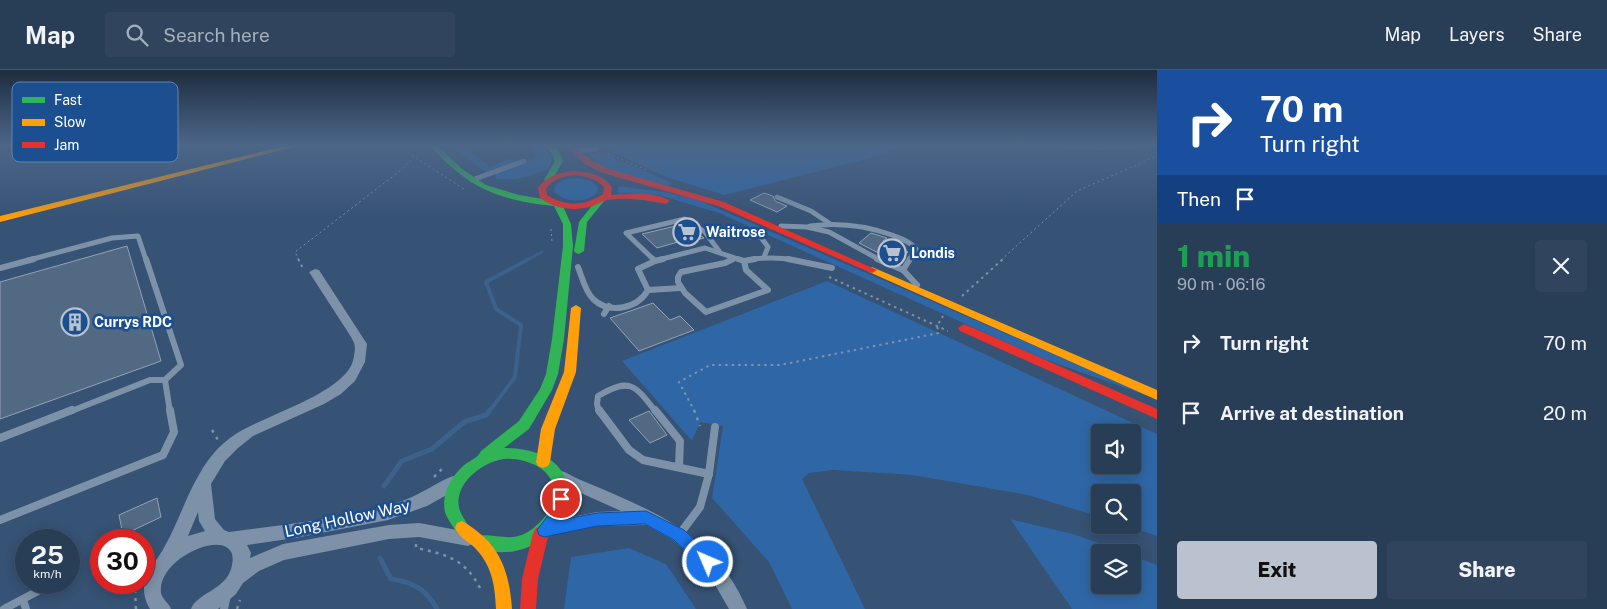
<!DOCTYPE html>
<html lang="en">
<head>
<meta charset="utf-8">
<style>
  body { margin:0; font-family:"Public Sans",sans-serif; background:#30455d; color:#f1f3f6; height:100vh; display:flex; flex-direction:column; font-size:19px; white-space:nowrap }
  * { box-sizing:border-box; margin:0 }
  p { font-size:16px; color:#a5aeba }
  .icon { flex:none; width:28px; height:28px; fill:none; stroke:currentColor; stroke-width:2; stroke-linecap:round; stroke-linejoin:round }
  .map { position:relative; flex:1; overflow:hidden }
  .drawer { display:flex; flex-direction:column; background:#283e57; width:450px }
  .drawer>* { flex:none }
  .top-card { background:#1a4fa0; color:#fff; overflow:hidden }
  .fabs { position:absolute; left:1091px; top:354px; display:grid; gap:10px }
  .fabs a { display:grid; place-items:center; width:50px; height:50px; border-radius:5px; background:#283e57; box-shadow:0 2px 12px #0003,0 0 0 1px #44576d; font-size:25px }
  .speed { position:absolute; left:15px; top:459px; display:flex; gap:10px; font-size:25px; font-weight:700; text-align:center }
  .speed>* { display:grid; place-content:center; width:65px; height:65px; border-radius:50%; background:#283e57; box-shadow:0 2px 12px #0003,0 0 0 1px #44576d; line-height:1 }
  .speed small { font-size:12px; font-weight:400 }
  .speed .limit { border:8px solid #d22; background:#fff; color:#111 }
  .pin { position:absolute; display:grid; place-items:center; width:42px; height:42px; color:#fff; margin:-21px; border:2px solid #fff; border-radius:50%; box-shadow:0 1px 5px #0007 }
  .me { position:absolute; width:55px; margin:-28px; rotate:315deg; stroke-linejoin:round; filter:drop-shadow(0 0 4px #0008) }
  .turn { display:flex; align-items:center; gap:18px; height:105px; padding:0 20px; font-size:22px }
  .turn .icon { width:65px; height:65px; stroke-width:2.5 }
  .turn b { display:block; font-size:35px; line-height:42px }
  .then { display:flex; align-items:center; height:48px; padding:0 20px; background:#0003; gap:10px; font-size:19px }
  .round { display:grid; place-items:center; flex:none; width:52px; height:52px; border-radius:5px; background:#30455d }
  .summary { display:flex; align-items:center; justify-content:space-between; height:85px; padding:0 20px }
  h1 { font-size:30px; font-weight:800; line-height:38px; color:#1e9e55 }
  .cta { display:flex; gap:10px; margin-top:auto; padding:10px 20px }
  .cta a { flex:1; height:58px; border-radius:5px; background:#b9c2ce; color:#111; font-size:20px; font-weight:800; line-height:58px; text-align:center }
  .cta a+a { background:#30455d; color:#f1f3f6 }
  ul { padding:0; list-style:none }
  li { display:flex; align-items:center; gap:15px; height:70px; padding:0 20px }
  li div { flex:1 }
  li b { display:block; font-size:19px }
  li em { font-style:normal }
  header { display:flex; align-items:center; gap:30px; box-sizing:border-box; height:70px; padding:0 25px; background:#283e57; border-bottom:1px solid #44576d }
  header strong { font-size:24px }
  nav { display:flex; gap:28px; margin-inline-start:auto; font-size:18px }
  .search { width:350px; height:45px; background:#30455d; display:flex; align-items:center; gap:12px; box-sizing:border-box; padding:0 18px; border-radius:5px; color:#a5aeba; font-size:19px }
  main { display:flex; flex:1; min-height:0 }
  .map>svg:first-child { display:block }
  .green { fill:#2f66a5; fill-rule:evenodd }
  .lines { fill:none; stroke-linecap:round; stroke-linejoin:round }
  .stream-far2 { stroke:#3b618d; stroke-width:3 }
  .stream-far1 { stroke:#3b618d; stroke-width:4 }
  .stream { stroke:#3b618d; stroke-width:5 }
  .building { fill:#526984; stroke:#92a2b6 }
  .path-far2 { stroke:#7d92a8; stroke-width:1; stroke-dasharray:2 3; stroke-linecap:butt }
  .path-far1 { stroke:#7d92a8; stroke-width:2; stroke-dasharray:2.5 4; stroke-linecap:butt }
  .path { stroke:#7d92a8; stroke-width:2.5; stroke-dasharray:3 5; stroke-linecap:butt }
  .lane-far2 { stroke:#7d92a8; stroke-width:5 }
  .lane-far1 { stroke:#7d92a8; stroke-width:6 }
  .lane { stroke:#7d92a8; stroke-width:8 }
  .street { fill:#7d92a8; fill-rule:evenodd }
  .fast { fill:#30b455; fill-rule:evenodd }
  .slow { fill:#ff9f0a; fill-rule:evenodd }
  .jam { fill:#e5322d; fill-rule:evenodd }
  .route { fill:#1a73e8; stroke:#114b97 }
  .labels { text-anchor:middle; stroke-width:5; stroke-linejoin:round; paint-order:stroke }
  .poi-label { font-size:14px; font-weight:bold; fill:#fff; stroke:#1b4f8f; text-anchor:start }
  .near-street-label { font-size:16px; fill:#fff; stroke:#1b4f8f }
  .key { fill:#1b4f8f; stroke:#5f84b1; stroke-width:1 }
  .key-label { font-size:14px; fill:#fff }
</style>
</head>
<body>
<header>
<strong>Map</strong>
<div class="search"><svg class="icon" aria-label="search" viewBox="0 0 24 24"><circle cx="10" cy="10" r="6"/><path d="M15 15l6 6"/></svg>Search here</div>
<nav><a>Map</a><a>Layers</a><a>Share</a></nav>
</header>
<main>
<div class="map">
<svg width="1157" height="539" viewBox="0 0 1157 539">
  <rect width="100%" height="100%" fill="#365274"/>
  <!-- green -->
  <g class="green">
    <path d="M448,74H486L469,79L490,97L508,89L525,92L535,87L533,78L526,74C540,74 546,77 552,89L549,98C528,108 519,110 496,109L495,102H486Z"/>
    <polygon points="595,74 929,74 900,78 863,90 724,125 666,107"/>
    <polygon points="967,74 1148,74 1145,78 1098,80"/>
    <path d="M599,82L603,83L672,113L669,116C652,112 595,102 591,85Z"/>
    <path d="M576,108C584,109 594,110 598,118L597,123C586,133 567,133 555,123L554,118C559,110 567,109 576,108Z"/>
    <polygon points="618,116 664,122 698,130 1157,329 1041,288 719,143 659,125 618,123"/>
    <path d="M827,211L1157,364V466L1125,455H1132V422H1100V447L1028,425L912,405L833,400L809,403L802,409L865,539H792L769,492L712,428L723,356L700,352L692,371L622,291ZM1100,362H1132V395H1100Z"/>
    <polygon points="1010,449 1073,464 1124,482 1100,482 1100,515 1132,515 1133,486 1157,495 1157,539 1072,539"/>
    <polygon points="629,478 666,494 696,539 564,539 571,487"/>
  </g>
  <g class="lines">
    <!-- stream-far2 -->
    <polyline class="stream-far2" points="527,190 542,182"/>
    <!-- stream-far1 -->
    <polyline class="stream-far1" points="489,342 515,307 521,255 496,239 486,212 529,189"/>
    <!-- stream -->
    <g class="stream">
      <polyline points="384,416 402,391 432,379 464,352 486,345 490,340"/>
      <path d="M380,488L391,509C413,512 426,519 437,539"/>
    </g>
  </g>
  <!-- building -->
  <g class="building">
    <polygon points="764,123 773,126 775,131 787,136 777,142 750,130"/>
    <polygon points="684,154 704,168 688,172 685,170 657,178 642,164"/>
    <polygon points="871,163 887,168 883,171 908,182 896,192 859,173"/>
    <polygon points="127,176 161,291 0,349 0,212"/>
    <polygon points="653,233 670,250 680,246 694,260 639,281 610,248"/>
    <polygon points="649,341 667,365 650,373 629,350"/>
    <polygon points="157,428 161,447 123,465 119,445"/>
  </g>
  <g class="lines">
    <!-- path-far2 -->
    <g class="path-far2">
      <polyline points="395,74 464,119"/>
      <polyline points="603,82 647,100"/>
      <polyline points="551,159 552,172"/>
      <polyline points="752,166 748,168 753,170"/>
      <polyline points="299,190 295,182 401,100 414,87"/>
      <polyline points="1001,190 1077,121 1157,86"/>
    </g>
    <!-- path-far1 -->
    <g class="path-far1">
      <polyline points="298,189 304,200"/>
      <polyline points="829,207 948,261"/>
      <polyline points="962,226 1003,189"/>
      <polyline points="695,342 679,312 710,295 780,295 939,263 937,256 943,246"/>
    </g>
    <!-- path -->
    <g class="path">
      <polyline points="694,340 700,356"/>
      <polyline points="212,360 218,370"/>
      <polyline points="434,407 445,396"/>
      <path d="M416,474V478C446,484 465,489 480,518"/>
      <polyline points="136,539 135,519 138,512"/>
      <polyline points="237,539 240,530"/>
    </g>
    <!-- lane-far2 -->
    <g class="lane-far2">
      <polyline points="61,80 69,74"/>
      <polyline points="576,81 596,79"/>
      <polyline points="472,110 524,91"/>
      <polyline points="777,127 811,141 829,153"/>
      <polyline points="781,156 807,157 829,162 880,190"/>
      <path d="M810,156C839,152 864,155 892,165C901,169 910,171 916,179L909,190"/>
      <polyline points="760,166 768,177 764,187"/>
      <polyline points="29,190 112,168 138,166 146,190"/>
      <polyline points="654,190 626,163 685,149 705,162 719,181"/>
      <polyline points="658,190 705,178 741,190"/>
      <polyline points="731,190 733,189"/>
      <path d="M748,190C765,187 778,187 794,190"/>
    </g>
    <!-- lane-far1 -->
    <g class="lane-far1">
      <polyline points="146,189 181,295 165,310"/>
      <polyline points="733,189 725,193 681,202 678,207 678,212 685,223 706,242 768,220 746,200 744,191"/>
      <polyline points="738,189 744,191 755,189"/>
      <polyline points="788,189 832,198"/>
      <polyline points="877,189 903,200 917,215"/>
      <polyline points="655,191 663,189"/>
      <path d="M578,197C582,207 585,221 593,229C610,245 638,238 648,220L638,199L655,191L653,189"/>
      <polyline points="0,198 34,189"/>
      <polyline points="903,200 910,189"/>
      <polyline points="648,220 681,218"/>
      <polyline points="604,244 609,236"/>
      <polyline points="69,342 150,310 165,310 170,342"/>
      <path d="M599,342L597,334L598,326C630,307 635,315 656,342"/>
    </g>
    <!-- lane -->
    <g class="lane">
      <polyline points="599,340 629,380 643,390 709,404"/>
      <polyline points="655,340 680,371 679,396"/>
      <polyline points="0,368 72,340"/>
      <polyline points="0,450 163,385 174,362 170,340"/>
      <polyline points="679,465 700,437 709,404 715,357"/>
      <polyline points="69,505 74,503"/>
      <polyline points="23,530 26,539"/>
      <polyline points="4,539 55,512"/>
      <polyline points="224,539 227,525"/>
    </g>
    <!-- street -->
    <g class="street">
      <path d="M315,199L319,200L367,274L365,292L355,311L341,324L324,334L253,366L238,378L225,391L211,414L215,449L224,460L229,462C286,454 346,449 402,431C420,425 435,413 453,406L459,408L461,413L459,418L427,436L388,450L295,468L247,475L251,483L250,488L283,474L389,455L419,453L474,463L476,468L474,473L468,476L419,467L389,469L284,490L259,501L243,513L236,524L218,539H191C197,523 225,520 231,499C246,450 156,484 161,523C162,529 169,533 171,539H150C134,512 154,497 166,474C185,439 196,393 230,368C259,346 343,325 353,291C354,287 356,277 354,273C351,266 346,259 342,253C331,236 320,219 309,202ZM198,442L199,451L205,461L188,466Z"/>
      <path d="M559,400C568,403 575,408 583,411C653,440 716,465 747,539H729L711,508L693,488L673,470L646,455L597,456L547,466L541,464L539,459L541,454L547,452L597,442L621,441L554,411L551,406L554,401Z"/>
    </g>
    <!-- fast -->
    <g class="fast">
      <path d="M428,74H436L462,99L486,115L519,125L561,132L571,154L573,176L564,269L558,304L552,320L529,359L504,378C618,379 561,510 474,477L471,472L474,467C490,461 508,473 526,463C538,456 549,445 553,431C561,402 528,387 504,389C490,391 477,399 468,409C460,418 456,430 460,441C462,447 467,452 469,458L467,463L462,465L457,463C453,456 447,449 445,442C441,424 451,407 463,396C470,390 477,389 481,381L519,351L540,319L546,304L552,269L563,176V154L554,136C495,130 468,117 428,74Z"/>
      <polygon points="544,74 552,74 560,83 563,91 551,112 548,112 544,110 555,91 552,84"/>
      <polygon points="601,127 605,130 587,152 584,181 579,184 576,183 574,181 579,152 598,128"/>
    </g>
    <!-- slow -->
    <g class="slow">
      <polygon points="293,74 305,74 0,152 0,146"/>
      <polygon points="872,197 1157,320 1157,330 869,202 867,200"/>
      <polygon points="576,235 581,238 576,302 555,359 550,392 548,396 543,398 538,396 536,392 541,359 564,302 571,238"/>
      <path d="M462,451C468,454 473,458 478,462C503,481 510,509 512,539H496C495,515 492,495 474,477C467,471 459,467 455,458L457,453Z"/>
    </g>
    <!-- jam -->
    <g class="jam">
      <polygon points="563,74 571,74 592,91 609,99 724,132 877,200 872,203 869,202 718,136 603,103 586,95"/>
      <path d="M575,101C590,102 603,105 612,117L611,125C627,124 657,121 670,131L666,134C646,130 627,127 607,130C602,131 598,134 593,136C574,142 556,139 540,128L538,118C547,105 560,102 575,101ZM575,105C587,106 596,109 604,117L603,124C585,136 566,137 547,125L546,118C554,109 563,106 575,105Z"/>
      <polygon points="964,254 1157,339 1157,349 960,261 958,258"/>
      <polygon points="541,456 546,458 549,463 538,509 536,539 520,539 522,509 533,463 536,458"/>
    </g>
  </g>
  <!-- sky -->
  <linearGradient id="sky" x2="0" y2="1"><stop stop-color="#1e2d40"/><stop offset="0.5" stop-color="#4c6688"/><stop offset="1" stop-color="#4c6688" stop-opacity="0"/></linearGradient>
  <rect width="1157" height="149" fill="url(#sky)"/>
  <!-- route -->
  <polygon class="route" points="561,423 566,424 568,429 561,450 597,443 646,441 684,460 714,487 716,492 714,497 708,499 702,497 674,470 645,454 597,456 544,467 539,465 537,460 549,444 556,424"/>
  <!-- icons -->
  <defs>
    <g id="supermarket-ring" transform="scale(1.4375)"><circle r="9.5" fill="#1b4f8f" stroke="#b9c2ce" stroke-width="1.5"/><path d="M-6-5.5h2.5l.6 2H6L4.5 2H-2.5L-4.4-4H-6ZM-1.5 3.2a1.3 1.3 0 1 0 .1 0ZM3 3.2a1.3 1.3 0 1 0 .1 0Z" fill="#b9c2ce"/></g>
    <g id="building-ring" transform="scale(1.4375)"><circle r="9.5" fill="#1b4f8f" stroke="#b9c2ce" stroke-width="1.5"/><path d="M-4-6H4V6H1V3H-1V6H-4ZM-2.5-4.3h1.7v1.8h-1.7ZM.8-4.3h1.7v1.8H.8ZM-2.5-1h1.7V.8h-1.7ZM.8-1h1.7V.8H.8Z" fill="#b9c2ce"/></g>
  </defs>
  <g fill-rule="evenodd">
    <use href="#supermarket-ring" x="687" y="162"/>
    <use href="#supermarket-ring" x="892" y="183"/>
    <use href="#building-ring" x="75" y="252"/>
  </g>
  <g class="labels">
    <!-- poi labels -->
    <g class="poi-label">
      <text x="706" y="167">Waitrose</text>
      <text x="911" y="188">Londis</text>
      <text x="94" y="257">Currys RDC</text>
    </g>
    <!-- near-street labels -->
    <g class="near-street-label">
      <text transform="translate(347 448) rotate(-12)" y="6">Long Hollow Way</text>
    </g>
  </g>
  <!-- legend -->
  <rect x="12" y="12" width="166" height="80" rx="8" class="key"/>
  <rect x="22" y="27" width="23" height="6" fill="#30b455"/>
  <rect x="22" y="49" width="23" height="7" fill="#ff9f0a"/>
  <rect x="22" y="72" width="23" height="6" fill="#e5322d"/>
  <g class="key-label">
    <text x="54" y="35">Fast</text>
    <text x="54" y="57">Slow</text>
    <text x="54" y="80">Jam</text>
  </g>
</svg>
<div class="fabs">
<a><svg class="icon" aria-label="sound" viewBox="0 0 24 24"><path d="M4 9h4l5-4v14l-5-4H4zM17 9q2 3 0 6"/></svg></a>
<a><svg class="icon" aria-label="search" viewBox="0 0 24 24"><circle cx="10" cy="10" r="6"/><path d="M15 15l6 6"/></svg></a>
<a><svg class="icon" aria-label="layers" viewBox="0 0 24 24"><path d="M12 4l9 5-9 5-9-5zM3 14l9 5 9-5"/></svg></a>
</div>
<div class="speed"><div>25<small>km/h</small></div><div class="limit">30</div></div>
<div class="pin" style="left:561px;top:429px;background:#d93025"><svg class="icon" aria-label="arrive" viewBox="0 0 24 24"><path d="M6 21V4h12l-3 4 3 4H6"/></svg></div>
<svg class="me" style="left:708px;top:492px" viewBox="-20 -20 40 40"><circle r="17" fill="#1a73e8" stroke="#fff" stroke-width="3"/><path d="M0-11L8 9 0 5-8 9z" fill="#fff"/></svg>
</div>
<section class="drawer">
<div class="top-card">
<div class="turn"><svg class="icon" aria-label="right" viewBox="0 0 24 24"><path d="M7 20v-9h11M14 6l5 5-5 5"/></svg><div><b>70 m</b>Turn right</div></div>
<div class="then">Then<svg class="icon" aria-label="arrive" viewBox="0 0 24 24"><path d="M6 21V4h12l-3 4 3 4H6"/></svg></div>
</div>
<div class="summary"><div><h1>1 min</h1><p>90 m · 06:16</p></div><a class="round"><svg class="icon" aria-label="close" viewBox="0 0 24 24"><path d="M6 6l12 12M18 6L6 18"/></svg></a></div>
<ul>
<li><svg class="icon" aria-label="right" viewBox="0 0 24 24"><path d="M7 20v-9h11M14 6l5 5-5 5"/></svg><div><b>Turn right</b></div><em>70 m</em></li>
<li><svg class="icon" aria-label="arrive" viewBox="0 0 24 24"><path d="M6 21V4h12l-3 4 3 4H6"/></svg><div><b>Arrive at destination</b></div><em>20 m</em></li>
</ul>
<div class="cta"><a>Exit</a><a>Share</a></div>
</section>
</main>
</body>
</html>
